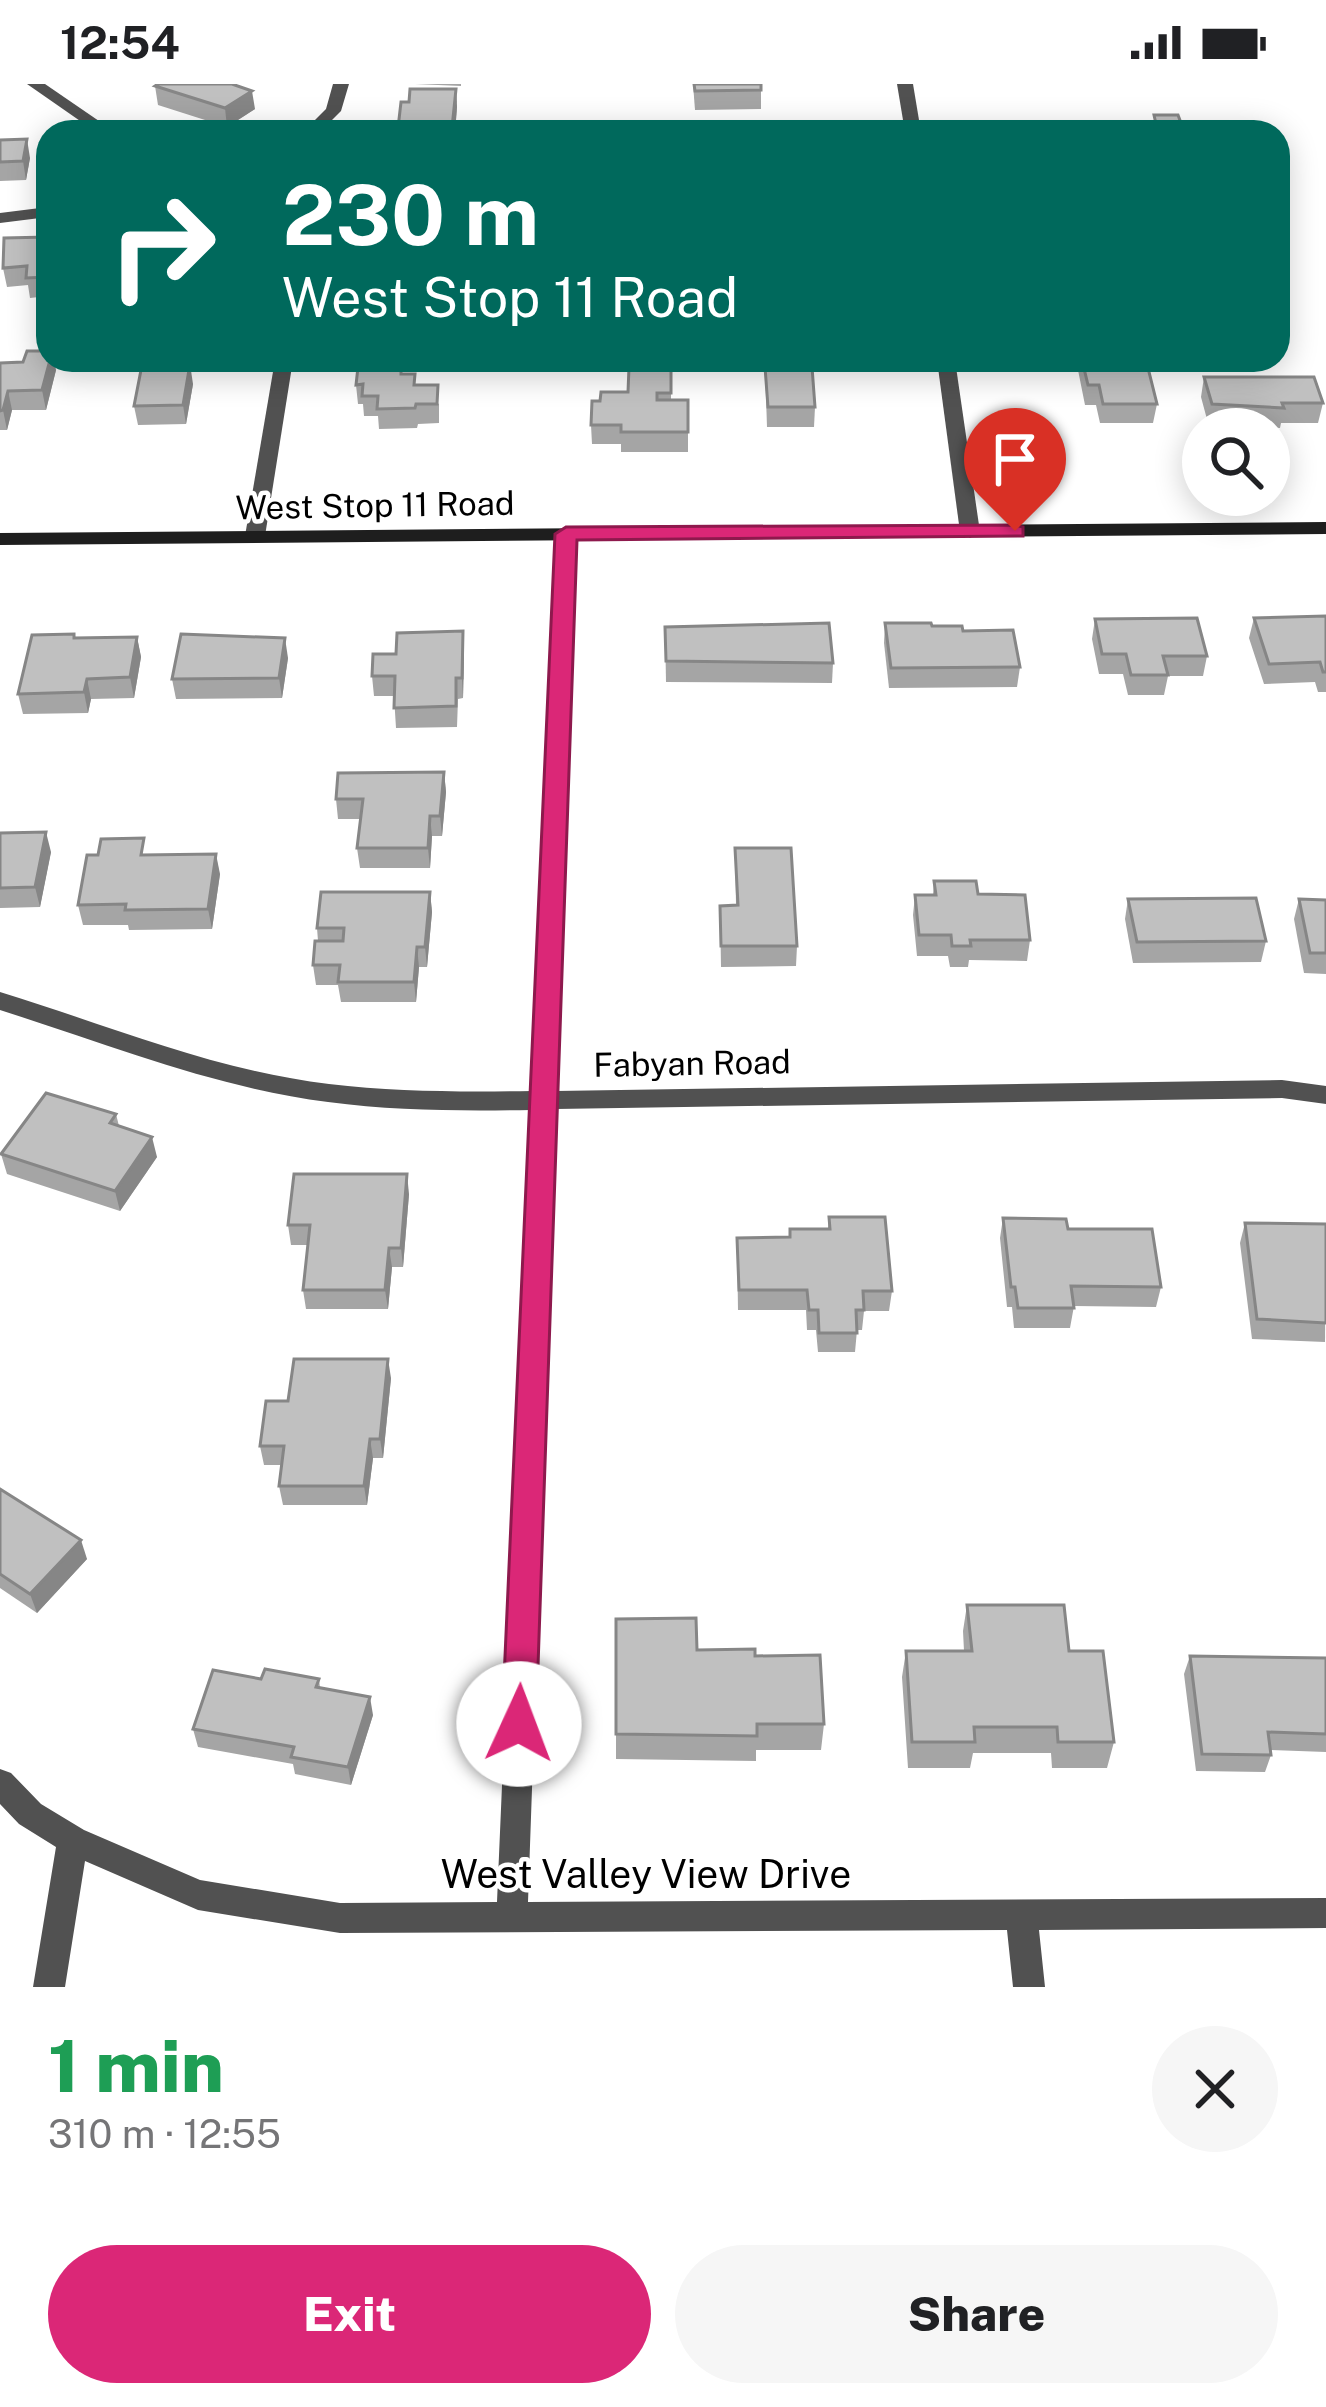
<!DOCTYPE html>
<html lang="en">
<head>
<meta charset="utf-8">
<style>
  body { margin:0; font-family:"Public Sans",sans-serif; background:#f6f6f6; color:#202124; height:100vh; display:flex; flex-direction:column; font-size:45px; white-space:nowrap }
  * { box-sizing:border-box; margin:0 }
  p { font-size:39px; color:#757577 }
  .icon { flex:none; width:66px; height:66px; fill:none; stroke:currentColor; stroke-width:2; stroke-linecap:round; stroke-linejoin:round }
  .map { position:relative; height:1903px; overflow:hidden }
  .side { display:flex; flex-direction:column; background:#fff; flex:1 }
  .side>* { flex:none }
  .top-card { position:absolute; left:36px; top:36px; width:1254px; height:252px; border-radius:36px; box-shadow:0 6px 30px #0003; background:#00695c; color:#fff; overflow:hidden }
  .tools { position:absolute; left:1182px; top:324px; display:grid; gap:24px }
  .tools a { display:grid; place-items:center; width:108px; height:108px; border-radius:50%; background:#fff; box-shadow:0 6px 30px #0003; font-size:60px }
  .pin { position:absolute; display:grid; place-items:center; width:102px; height:102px; color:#fff; margin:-123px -51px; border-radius:50% 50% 50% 0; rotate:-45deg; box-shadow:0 0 12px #0007 }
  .pin .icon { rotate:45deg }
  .me { position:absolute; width:132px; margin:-66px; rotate:2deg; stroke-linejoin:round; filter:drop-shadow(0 0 9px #0008) }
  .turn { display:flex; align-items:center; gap:42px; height:252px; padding:0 48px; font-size:54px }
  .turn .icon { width:156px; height:156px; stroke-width:2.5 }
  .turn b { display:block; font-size:84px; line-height:102px }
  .round { display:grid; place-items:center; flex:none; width:126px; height:126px; border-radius:63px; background:#f6f6f6 }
  .overview { display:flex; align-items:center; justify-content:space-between; height:204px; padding:0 48px }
  h1 { font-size:72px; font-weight:800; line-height:90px; color:#1e9e55 }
  .button { display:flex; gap:24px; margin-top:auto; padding:24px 48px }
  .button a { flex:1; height:138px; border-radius:72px; background:#db2777; color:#fff; font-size:48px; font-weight:800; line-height:138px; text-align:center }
  .button a+a { background:#f6f6f6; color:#202124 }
  .status { display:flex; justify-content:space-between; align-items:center; height:84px; padding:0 60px; background:#fff; direction:ltr }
  .status svg { height:33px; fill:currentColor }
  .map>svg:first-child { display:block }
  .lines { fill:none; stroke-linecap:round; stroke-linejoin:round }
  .minor { fill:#515151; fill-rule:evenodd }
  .secondary { fill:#1e1e1e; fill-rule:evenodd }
  .wall { fill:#a5a5a5 }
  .shaded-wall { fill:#868686 }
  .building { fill:#c0c0c0; stroke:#868686; stroke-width:3 }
  .route { fill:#db2777; stroke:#8e194d; stroke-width:3 }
  .labels { text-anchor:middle; stroke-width:9; stroke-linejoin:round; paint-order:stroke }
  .street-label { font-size:33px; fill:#000; stroke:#fff }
  .near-street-label { font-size:39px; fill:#000; stroke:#fff }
</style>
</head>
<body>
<div class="status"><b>12:54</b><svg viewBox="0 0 49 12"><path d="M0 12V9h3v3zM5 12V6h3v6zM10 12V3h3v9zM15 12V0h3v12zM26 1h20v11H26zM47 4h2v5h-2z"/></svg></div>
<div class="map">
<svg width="1326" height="1903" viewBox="0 0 1326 1903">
  <rect width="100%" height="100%" fill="#fff"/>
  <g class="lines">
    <!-- minor -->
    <g class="minor">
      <polygon points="27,0 45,0 115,48 96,48"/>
      <polygon points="333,0 349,0 341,27 320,48 303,48 326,25"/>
      <polygon points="897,0 913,0 921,48 905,48"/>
      <polygon points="48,123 48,133 0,139 0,129"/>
      <polygon points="275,276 293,276 265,452 255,458 245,452"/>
      <polygon points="937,276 955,276 980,448 970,454 960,448"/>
      <path d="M566,444L576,450L556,1007L1282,996L1326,1002V1020L1282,1014L556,1025L528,1818L1326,1814V1844L1039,1846L1045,1903H1013L1007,1846L340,1849L198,1826L85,1777L65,1903H33L56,1763L19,1740L0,1720V1685L11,1689L41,1720L84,1746L200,1796L340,1819L497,1818L531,1026C463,1027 396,1027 328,1018C216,1004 107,960 0,926V908C108,941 216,987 329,1000C397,1008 464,1008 532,1007L556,450Z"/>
    </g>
    <!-- secondary -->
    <polygon class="secondary" points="1326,438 1326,450 0,461 0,449"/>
  </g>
  <!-- wall -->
  <g class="wall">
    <polygon points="415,0 461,0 461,2"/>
    <polygon points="693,0 761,0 761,25 695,26"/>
    <polygon points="155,2 255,25 227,43 158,21"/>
    <polygon points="456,5 457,23 455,48 398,48 398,44 409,18"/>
    <polygon points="0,56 30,74 26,96 0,97"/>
    <polygon points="48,153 48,212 30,214 28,201 7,203 3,184"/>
    <polygon points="362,276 424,276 424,279 362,280"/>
    <polygon points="1076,276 1146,276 1157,320 1153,339 1100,339 1096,321 1085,321"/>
    <polygon points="0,279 56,286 46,326 12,326 7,346 0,346"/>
    <polygon points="671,283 671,316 688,316 688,368 621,368 621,360 592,360 591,341 600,317 628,308"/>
    <polygon points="765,283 815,323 814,343 767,343"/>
    <polygon points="402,290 439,320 439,339 418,340 417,344 379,345 378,332 364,332 363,320 358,320 356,301"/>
    <polygon points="1204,293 1323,319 1318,339 1281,339 1280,344 1208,339 1201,313"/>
    <polygon points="193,300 186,340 138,341 134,322"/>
    <polygon points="1326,532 1326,608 1318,608 1315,598 1264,600 1249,554 1254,534"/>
    <polygon points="1095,535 1207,572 1203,592 1168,592 1164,611 1128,611 1123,590 1099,590 1092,555"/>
    <polygon points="885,539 963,547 1020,583 1017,603 889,604 884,559"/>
    <polygon points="665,543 833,579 832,599 666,598"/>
    <polygon points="137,553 141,573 134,614 91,615 88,629 23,630 18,610 75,554"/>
    <polygon points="464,567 463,614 458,615 457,643 396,644 394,612 374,612 372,592"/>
    <polygon points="288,574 282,614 176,615 172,595"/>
    <polygon points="444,688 446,708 442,752 432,752 430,784 360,784 357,764 360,735 338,735 336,715"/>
    <polygon points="0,749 51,768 40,823 0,824"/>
    <polygon points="735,764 797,862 796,882 721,883 720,822 736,821"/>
    <polygon points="98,771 147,771 220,790 212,845 129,846 128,841 83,841 78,821"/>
    <polygon points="934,797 978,810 1030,856 1027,877 969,876 968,883 950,883 948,872 917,872 913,831 915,811 933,811"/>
    <polygon points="430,808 432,828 427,883 419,883 416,918 341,918 338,901 316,901 313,881 318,857 317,844"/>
    <polygon points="1128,815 1266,857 1261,878 1133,879 1125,835"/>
    <polygon points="1299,815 1326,816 1326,890 1304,889 1294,835"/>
    <polygon points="116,1030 119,1042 157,1073 120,1127 7,1090 1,1070"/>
    <polygon points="409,1110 403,1183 392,1183 388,1225 306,1225 303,1206 308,1161 291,1161 288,1141"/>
    <polygon points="829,1133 892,1207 889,1227 864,1227 862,1246 857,1246 855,1268 818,1268 816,1246 807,1246 806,1226 738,1226 737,1154 790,1153 828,1145"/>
    <polygon points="1003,1134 1068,1145 1161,1203 1156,1223 1074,1222 1070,1244 1014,1244 1012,1223 1007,1223 1000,1154"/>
    <polygon points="1245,1139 1326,1140 1325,1258 1252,1255 1240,1159"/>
    <polygon points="391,1294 383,1374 373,1374 367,1421 283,1421 279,1402 282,1381 264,1381 260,1362 288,1317"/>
    <polygon points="0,1405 87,1475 37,1529 0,1504"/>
    <polygon points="967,1521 1069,1567 1114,1658 1107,1684 1052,1684 1051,1669 973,1669 970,1684 908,1684 902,1593 906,1567 964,1567 963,1547"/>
    <polygon points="697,1566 755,1572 824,1640 821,1666 756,1666 756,1677 616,1675 616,1650"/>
    <polygon points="1190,1572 1326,1574 1326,1668 1271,1666 1271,1671 1265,1688 1196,1687 1184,1590"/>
    <polygon points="261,1595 319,1595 320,1604 373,1631 351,1701 295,1690 293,1680 198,1663 193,1645"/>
  </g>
  <!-- shaded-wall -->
  <g class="shaded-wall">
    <polygon points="456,5 457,23 455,48 453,48"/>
    <polygon points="252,7 255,25 227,43 225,24"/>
    <polygon points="27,55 30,74 26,96 23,77"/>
    <polygon points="50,276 54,276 56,286 46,326 42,306"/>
    <polygon points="190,280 193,300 186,340 183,321"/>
    <polygon points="8,307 12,326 7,346 3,326"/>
    <polygon points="463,547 464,567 463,614 462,594"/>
    <polygon points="137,553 141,573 134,614 130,593"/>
    <polygon points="285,554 288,574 282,614 279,594"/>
    <polygon points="87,595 91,615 88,629 84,608"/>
    <polygon points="444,688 446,708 442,752 440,732"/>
    <polygon points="430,732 432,752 430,784 428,764"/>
    <polygon points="46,748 51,768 40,823 35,803"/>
    <polygon points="216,770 220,790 212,845 208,825"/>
    <polygon points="430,808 432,828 427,883 425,863"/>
    <polygon points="417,863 419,883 416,918 414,898"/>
    <polygon points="152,1053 157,1073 120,1127 115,1107"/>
    <polygon points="407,1090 409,1110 403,1183 401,1164"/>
    <polygon points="389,1164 392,1183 388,1225 385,1206"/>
    <polygon points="388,1275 391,1294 383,1374 380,1355"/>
    <polygon points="370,1355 373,1374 367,1421 364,1402"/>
    <polygon points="81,1456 87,1475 37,1529 30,1510"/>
    <polygon points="370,1613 373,1631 351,1701 348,1683"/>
  </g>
  <!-- building -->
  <g class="building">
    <polygon points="158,0 232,0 252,7 225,24 155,2"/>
    <polygon points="694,0 761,0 761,6 695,7"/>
    <polygon points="410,5 456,5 452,44 398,44 401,18 409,18"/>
    <polygon points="1154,31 1178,31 1181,39 1218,39 1221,48 1124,48 1121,40 1156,40"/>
    <polygon points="27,55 23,77 0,78 0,56"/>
    <polygon points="48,153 48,193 26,194 27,182 3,184 4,154"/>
    <polygon points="27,267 48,267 48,276 50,276 42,306 8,307 3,326 0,327 0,279 23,278"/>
    <polygon points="1082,276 1146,276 1157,320 1103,320 1099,301 1088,301"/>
    <polygon points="190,280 183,321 134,322 142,281"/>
    <polygon points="401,282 401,290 415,290 414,301 438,301 437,320 416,320 415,324 377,325 378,312 362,312 363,300 356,301 358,283"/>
    <polygon points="629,283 671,283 671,309 657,309 657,316 688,316 688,348 621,348 621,341 591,341 592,317 600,317 601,308 628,308"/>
    <polygon points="765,283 812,283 815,323 768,323"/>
    <polygon points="1204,293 1314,293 1323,319 1282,319 1284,324 1212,320"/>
    <polygon points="1326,532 1326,588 1323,588 1320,578 1269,580 1254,534"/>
    <polygon points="1197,534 1207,572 1163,572 1168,591 1131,591 1126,570 1102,570 1095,535"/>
    <polygon points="829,539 833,579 666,577 665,543"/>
    <polygon points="885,539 931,539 932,542 962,542 963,547 1013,546 1020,583 891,584"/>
    <polygon points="463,547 462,594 456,594 456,622 394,624 395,592 372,592 373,570 396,570 397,549"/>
    <polygon points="74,550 74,554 137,553 130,593 87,595 84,608 18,610 32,551"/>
    <polygon points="181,550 285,554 279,594 172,595"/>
    <polygon points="444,688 440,732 430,732 428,764 357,764 363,715 336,715 338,689"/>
    <polygon points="46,748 35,803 0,804 0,749"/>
    <polygon points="144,754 141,771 216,770 208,825 125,826 126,820 78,821 87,771 98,771 101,755"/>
    <polygon points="735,764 791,764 797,862 721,862 720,822 738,821"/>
    <polygon points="934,797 976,797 978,810 1025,811 1030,856 970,856 971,862 952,862 951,851 919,851 915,811 936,811"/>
    <polygon points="321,808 430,808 425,863 417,863 414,898 338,898 340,881 313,881 315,857 343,857 344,844 317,844"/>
    <polygon points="1256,814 1266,857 1137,858 1128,815"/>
    <polygon points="1299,815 1326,816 1326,869 1310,869"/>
    <polygon points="46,1009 116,1030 110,1039 152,1053 115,1107 1,1070"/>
    <polygon points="294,1090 407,1090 401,1164 389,1164 385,1206 303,1206 310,1141 288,1141"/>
    <polygon points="829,1133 885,1133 892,1207 863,1207 864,1226 856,1226 857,1249 819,1249 818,1226 809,1226 807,1206 739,1206 737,1154 790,1153 790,1145 830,1145"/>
    <polygon points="1003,1134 1066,1135 1068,1145 1152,1145 1161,1203 1071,1202 1074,1224 1018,1224 1015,1203 1011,1203"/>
    <polygon points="1245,1139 1326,1140 1326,1239 1257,1235"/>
    <polygon points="294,1275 388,1275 380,1355 370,1355 364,1402 279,1402 284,1362 260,1362 266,1317 288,1317"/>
    <polygon points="0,1405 81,1456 30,1510 0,1490"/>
    <polygon points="967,1521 1064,1521 1069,1567 1103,1567 1114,1658 1058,1658 1057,1643 974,1643 975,1658 912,1658 906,1567 972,1567"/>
    <polygon points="696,1534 697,1566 755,1565 755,1572 820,1571 824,1640 757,1640 757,1652 616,1650 616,1535"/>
    <polygon points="1190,1572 1326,1574 1326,1650 1268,1648 1271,1671 1202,1670"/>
    <polygon points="265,1585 319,1595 316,1603 370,1613 348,1683 291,1673 294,1663 193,1645 213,1586 261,1595"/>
  </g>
  <!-- route -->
  <polygon class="route" points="1015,441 1023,443 1023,452 577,456 536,1640 531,1651 519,1656 507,1651 502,1640 555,450 566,443"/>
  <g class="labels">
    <!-- street labels -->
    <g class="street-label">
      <text transform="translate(375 421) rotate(-1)" y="12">West Stop 11 Road</text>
      <text transform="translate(692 979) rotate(-1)" y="12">Fabyan Road</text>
    </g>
    <!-- near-street labels -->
    <g class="near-street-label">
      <text x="646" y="1804">West Valley View Drive</text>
    </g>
  </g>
</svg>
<div class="tools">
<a><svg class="icon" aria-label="search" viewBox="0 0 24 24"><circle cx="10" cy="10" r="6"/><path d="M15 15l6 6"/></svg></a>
</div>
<div class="pin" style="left:1015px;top:447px;background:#d93025"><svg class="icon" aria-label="arrive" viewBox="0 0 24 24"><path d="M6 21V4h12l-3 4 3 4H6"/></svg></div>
<svg class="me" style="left:519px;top:1640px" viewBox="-20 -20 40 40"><circle r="19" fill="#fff"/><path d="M0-13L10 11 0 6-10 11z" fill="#db2777"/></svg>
<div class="top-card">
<div class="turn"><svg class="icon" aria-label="right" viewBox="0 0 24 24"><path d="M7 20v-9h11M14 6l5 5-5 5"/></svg><div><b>230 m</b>West Stop 11 Road</div></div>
</div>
</div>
<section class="side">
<div class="overview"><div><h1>1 min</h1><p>310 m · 12:55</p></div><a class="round"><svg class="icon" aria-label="close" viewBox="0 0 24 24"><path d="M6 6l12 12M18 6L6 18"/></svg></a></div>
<div class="button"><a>Exit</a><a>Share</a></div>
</section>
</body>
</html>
